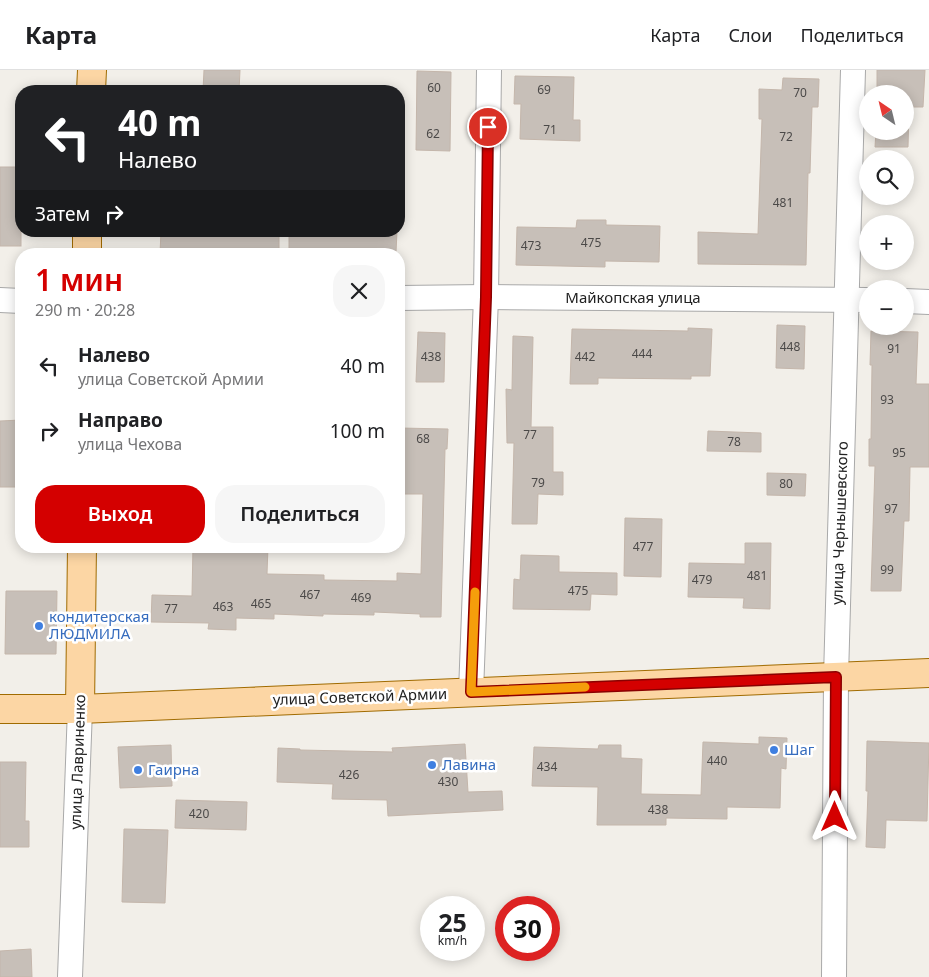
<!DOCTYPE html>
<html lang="ru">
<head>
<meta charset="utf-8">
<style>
  body { margin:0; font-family:"Noto Sans",sans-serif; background:#f6f6f6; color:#202124; height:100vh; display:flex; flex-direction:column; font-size:19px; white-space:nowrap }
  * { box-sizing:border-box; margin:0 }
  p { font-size:16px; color:#757577 }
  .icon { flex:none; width:28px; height:28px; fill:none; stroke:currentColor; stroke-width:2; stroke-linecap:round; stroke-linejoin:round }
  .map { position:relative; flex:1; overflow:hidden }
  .drawer { position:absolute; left:15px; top:178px; width:390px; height:305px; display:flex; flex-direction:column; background:#fff; border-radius:20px; box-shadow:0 2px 12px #0003 }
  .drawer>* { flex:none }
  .hud { position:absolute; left:15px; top:15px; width:390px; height:152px; border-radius:20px; box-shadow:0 2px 12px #0003; background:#202124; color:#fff; overflow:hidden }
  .needle { width:32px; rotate:325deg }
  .fabs { position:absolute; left:859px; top:15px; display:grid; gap:10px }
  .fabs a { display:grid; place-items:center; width:55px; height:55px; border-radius:50%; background:#fff; box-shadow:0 2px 12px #0003; font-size:25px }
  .speed { position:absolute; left:420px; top:826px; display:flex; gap:10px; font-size:25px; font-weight:700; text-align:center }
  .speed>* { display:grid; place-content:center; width:65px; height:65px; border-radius:50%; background:#fff; box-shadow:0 2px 12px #0003; line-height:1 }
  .speed small { font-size:12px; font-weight:400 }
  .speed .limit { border:8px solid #d22; background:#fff; color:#111 }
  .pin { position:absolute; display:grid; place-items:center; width:42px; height:42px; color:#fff; margin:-21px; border:2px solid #fff; border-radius:50%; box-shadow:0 1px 5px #0007 }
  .me { position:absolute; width:55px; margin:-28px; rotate:0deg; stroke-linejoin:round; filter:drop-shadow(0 0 4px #0008) }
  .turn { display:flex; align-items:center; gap:18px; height:105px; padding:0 20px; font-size:22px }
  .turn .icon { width:65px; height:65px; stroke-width:2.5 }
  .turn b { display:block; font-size:35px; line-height:42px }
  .then { display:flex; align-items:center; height:48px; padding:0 20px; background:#0003; gap:10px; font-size:19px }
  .round { display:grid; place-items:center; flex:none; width:52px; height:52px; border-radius:20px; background:#f6f6f6 }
  .summary { display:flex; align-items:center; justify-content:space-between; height:85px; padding:0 20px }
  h1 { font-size:30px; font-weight:600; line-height:38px; color:#d40000 }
  .cta { display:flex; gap:10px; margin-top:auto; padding:10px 20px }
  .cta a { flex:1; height:58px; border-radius:20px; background:#d40000; color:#fff; font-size:20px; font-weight:600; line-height:58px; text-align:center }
  .cta a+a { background:#f6f6f6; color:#202124 }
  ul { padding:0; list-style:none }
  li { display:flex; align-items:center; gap:15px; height:65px; padding:0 20px }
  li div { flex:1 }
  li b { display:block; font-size:19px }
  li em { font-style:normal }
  header { display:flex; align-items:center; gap:30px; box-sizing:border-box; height:70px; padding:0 25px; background:#fff; border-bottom:1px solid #e0e0e0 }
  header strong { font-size:24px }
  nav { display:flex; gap:28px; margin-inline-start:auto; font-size:18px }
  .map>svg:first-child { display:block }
  .building { fill:#c7bfb8; stroke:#c4b6ab }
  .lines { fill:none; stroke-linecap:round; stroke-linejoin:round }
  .minor-casing { stroke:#a9a9a9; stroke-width:26 }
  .major-casing { stroke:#a06b00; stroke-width:30 }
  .minor { stroke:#fff; stroke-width:24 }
  .major { stroke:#fcd6a4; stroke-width:28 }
  .route-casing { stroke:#8a0000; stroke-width:12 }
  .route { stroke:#d40000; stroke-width:9 }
  .slow { stroke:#f59e0b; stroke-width:9 }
  .shop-dot { fill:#3f7fe0; stroke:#fff; stroke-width:2 }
  .labels { text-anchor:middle; stroke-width:5; stroke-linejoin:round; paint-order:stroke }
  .number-label { font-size:12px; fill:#4b4948 }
  .street-label { font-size:15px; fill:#222; stroke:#fff }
  .shop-label { font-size:15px; fill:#366cbe; stroke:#fff; text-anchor:start }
</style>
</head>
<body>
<header>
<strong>Карта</strong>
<nav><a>Карта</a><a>Слои</a><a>Поделиться</a></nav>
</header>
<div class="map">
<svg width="929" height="907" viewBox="0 0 929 907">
  <rect width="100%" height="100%" fill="#f2efe9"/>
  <!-- building -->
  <g class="building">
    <polygon points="204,0 240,0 239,21 203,21"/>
    <polygon points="877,0 925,0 923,37 909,37 908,77 875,77 876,61 905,61 905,24 877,24"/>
    <polygon points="417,1 451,2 450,81 416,80"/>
    <polygon points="515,6 574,7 573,50 580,50 580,71 520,69 521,34 514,34"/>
    <polygon points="783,8 819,9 818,37 812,37 810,103 808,103 806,195 698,194 698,162 758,164 762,49 759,49 759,19 782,20"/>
    <rect x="0" y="97" width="21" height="79"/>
    <polygon points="577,150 606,150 606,155 660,156 659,192 605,191 605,197 516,195 517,157 576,158"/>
    <polygon points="161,161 232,161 232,163 279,165 279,184 160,184"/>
    <polygon points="289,161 397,161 396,182 295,180 295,179 289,179"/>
    <polygon points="777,255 805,256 804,299 776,298"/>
    <polygon points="688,258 712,259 710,306 691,306 691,309 598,308 598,314 570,314 572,259 688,261"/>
    <polygon points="871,261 918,262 916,314 929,314 929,397 910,397 909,451 904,451 901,521 871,521 875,396 869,396 869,369 871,369 872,295 870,295"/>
    <polygon points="418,262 445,263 444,312 416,312"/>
    <polygon points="513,266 533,267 531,357 553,357 553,402 563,402 563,425 538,424 537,454 512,454 514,373 507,373 506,319 512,320"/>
    <polygon points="21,350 21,417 0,417 0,351"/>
    <polygon points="399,358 448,359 447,379 445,379 441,547 420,547 420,544 374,542 374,545 323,544 323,546 274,544 274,549 236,548 236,560 208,559 209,553 151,552 152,525 192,526 193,476 268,476 267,504 324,505 324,510 397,511 397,503 421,504 423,424 399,424 400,378 399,378"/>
    <polygon points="708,361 761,363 761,382 707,381"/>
    <polygon points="767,403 806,404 805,426 767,425"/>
    <polygon points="625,448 662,449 661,507 624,506"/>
    <polygon points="745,473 771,473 770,539 743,538 744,528 688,527 689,493 745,494"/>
    <polygon points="521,485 559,486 559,502 617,503 617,525 591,524 590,540 513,539 514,509 520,510"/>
    <polygon points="6,521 57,521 56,584 5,584"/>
    <polygon points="759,667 787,668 786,699 781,698 780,738 727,737 727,749 666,748 666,755 597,755 598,717 532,716 534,677 598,679 599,675 621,675 621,688 642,689 641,724 701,725 703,672 759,674"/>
    <polygon points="867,671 929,673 927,751 886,750 885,778 866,777 868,721 866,721"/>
    <polygon points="465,674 468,722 502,721 503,740 388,746 387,730 332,729 333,714 277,712 278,678 300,679 300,680 393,682 392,678"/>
    <polygon points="171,675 172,716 120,718 118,677"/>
    <polygon points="0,692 26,692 25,751 29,751 29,777 0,777"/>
    <polygon points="176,730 247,732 246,760 175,758"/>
    <polygon points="124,759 168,760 165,833 122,832"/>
    <polygon points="31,879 32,907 0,907 0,881"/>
  </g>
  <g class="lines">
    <!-- minor casing -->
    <g class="minor-casing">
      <g id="minor">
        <polyline points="399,228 486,227 868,230"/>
        <polyline points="0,230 21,231"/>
        <polyline points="905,231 929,232"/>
        <polyline points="471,622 486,227 489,0"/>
        <polyline points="70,907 80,639"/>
        <polyline points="834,907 836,607 853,0"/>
      </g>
    </g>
    <!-- major casing -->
    <g class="major-casing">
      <g id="major">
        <polyline points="91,21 92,0"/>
        <polyline points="87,184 87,161"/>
        <polyline points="0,639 80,639 929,603"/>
        <polyline points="80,639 82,476"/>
      </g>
    </g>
    <!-- minor -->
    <use href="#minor" class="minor"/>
    <!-- major -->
    <use href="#major" class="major"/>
  </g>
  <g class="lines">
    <!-- route casing -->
    <g class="route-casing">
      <polyline id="route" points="488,57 486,227 471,622 836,607 835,747"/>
    </g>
    <!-- route -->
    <use href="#route" class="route"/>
    <!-- slow -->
    <polyline class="slow" points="475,522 471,622 585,617"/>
  </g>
  <!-- markers -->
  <g class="shop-dot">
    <circle cx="39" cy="556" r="5"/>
    <circle cx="774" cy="680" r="5"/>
    <circle cx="432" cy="695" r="5"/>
    <circle cx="138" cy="700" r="5"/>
  </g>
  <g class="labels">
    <!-- number labels -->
    <g class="number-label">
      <text x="434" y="22">60</text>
      <text x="544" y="24">69</text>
      <text x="800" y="27">70</text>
      <text x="550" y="64">71</text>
      <text x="433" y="68">62</text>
      <text x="786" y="71">72</text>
      <text x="783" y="137">481</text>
      <text x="591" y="177">475</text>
      <text x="531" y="180">473</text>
      <text x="790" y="281">448</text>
      <text x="894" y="283">91</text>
      <text x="642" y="288">444</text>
      <text x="431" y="291">438</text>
      <text x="585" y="291">442</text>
      <text x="887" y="334">93</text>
      <text x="530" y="369">77</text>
      <text x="423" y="373">68</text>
      <text x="734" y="376">78</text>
      <text x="899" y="387">95</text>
      <text x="538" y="417">79</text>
      <text x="786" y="418">80</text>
      <text x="891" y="443">97</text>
      <text x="643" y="481">477</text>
      <text x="887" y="504">99</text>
      <text x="757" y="510">481</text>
      <text x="702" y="514">479</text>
      <text x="578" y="525">475</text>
      <text x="310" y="529">467</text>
      <text x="361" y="532">469</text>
      <text x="261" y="538">465</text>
      <text x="223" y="541">463</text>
      <text x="171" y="543">77</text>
      <text x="717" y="695">440</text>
      <text x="547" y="701">434</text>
      <text x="349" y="709">426</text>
      <text x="448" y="716">430</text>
      <text x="658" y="744">438</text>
      <text x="199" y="748">420</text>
    </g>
    <!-- street labels -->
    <g class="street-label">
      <text x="633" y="233">Майкопская улица</text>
      <text transform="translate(840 453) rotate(-88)" y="5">улица Чернышевского</text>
      <text transform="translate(360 627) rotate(-2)" y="5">улица Советской Армии</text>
      <text transform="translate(78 692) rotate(-88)" y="5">улица Лавриненко</text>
    </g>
    <!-- shop labels -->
    <g class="shop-label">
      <text x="49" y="552">кондитерская<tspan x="49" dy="17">ЛЮДМИЛА</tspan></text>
      <text x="784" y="685">Шаг</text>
      <text x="442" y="700">Лавина</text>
      <text x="148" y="705">Гаирна</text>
    </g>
  </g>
</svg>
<div class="fabs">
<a><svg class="needle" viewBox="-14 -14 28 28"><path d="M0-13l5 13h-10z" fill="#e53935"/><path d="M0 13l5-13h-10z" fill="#757577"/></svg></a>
<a><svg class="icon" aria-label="search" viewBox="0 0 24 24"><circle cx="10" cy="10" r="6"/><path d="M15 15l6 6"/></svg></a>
<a>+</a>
<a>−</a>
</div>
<div class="speed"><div>25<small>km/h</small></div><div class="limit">30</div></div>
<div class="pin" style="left:488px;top:57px;background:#d93025"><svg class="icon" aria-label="arrive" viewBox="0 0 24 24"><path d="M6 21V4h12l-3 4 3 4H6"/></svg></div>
<svg class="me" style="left:835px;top:747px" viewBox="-20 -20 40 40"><path d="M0-17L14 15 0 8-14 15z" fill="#d40000" stroke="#fff" stroke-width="4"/></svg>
<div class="hud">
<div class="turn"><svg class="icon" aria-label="left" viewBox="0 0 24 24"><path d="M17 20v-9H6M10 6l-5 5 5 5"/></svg><div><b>40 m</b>Налево</div></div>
<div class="then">Затем<svg class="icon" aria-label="right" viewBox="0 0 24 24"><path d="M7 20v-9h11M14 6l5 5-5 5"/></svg></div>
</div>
<section class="drawer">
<div class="summary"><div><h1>1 мин</h1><p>290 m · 20:28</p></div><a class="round"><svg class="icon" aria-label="close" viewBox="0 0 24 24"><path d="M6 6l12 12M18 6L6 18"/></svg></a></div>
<ul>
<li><svg class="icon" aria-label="left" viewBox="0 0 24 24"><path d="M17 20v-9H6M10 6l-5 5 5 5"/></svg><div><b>Налево</b><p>улица Советской Армии</p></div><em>40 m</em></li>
<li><svg class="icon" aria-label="right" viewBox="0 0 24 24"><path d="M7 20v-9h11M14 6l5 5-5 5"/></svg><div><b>Направо</b><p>улица Чехова</p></div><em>100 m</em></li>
</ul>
<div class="cta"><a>Выход</a><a>Поделиться</a></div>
</section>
</div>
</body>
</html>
